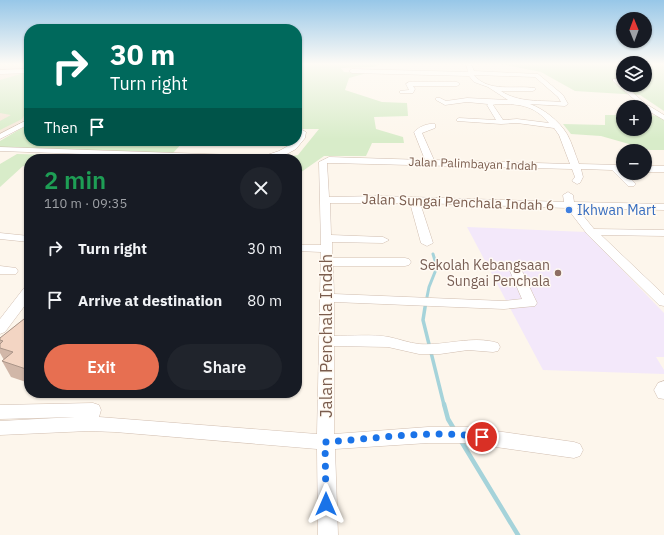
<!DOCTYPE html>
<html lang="en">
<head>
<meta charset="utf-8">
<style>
  body { margin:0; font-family:"IBM Plex Sans",sans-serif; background:#20242c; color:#f1f3f6; height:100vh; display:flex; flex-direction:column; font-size:15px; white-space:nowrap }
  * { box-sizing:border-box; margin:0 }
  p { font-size:13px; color:#9ea1a6 }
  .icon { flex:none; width:22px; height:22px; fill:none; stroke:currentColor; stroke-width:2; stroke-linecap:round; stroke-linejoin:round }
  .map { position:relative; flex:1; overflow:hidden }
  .panel { position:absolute; left:24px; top:154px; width:278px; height:244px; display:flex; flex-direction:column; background:#171b24; border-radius:16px; box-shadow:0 1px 3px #0004 }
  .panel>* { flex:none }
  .guide { position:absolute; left:24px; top:24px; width:278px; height:122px; border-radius:16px; box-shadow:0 1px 3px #0004; background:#00695c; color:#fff; overflow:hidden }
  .needle { width:26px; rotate:359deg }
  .buttons { position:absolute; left:616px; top:12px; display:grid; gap:8px }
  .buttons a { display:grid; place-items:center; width:36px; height:36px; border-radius:50%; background:#171b24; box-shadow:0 1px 3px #0004; font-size:20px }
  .pin { position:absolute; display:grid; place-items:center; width:34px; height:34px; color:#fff; margin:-17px; border:2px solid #fff; border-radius:50%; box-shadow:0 1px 4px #0007 }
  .me { position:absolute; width:44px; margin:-22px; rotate:0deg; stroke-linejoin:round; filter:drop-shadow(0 0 3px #0008) }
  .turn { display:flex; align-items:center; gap:14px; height:84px; padding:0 20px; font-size:18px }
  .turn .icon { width:52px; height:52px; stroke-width:2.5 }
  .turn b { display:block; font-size:28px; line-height:34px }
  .then { display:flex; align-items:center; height:38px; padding:0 20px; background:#0003; gap:8px; font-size:15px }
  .round { display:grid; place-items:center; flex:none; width:42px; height:42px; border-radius:21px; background:#20242c }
  .headline { display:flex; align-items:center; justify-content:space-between; height:68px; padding:0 20px }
  h1 { font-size:24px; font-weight:600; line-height:30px; color:#1e9e55 }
  .cta { display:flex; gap:8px; margin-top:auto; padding:8px 20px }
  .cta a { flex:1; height:46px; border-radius:24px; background:#e76f51; color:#fff; font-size:16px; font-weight:600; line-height:46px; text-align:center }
  .cta a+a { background:#20242c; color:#f1f3f6 }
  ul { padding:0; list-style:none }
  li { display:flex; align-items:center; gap:12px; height:52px; padding:0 20px }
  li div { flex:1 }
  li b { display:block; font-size:15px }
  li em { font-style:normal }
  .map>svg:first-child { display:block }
  .residential { fill:#f5e8da }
  .education { fill:#f3e8fa }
  .green { fill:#d8ecc9 }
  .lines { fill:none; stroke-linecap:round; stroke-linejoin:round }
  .stream-far2 { stroke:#a5d3da; stroke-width:3 }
  .stream-far1 { stroke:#a5d3da; stroke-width:3.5 }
  .stream { stroke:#a5d3da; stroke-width:4.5 }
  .minor-casing { stroke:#d1beb0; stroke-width:1 }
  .minor { fill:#fff; fill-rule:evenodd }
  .wall { fill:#d1b7a8 }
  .building { fill:#f3d5c3; stroke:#aa9588 }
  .route { stroke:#1a73e8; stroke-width:7; stroke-dasharray:0 12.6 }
  .shop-dot { fill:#3f7fe0; stroke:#fffaf3; stroke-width:1.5 }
  .education-dot { fill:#8d6e63; stroke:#fffaf3; stroke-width:1.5 }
  .labels { text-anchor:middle; stroke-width:3; stroke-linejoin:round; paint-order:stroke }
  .far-street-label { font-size:12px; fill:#7a5c4d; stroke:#fffaf3 }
  .street-label { font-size:14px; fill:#7a5c4d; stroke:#fffaf3 }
  .shop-label { font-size:14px; fill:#366cbe; stroke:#fffaf3; text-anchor:start }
  .education-label { font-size:14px; fill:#785e54; stroke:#fffaf3; text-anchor:end }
  .near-street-label { font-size:17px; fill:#7a5c4d; stroke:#fffaf3 }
</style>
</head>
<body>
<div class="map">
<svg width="664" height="535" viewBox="0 0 664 535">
  <rect width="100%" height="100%" fill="#fdf6ec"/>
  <!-- residential -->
  <polygon class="residential" points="0,64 29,64 29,117 0,134"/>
  <!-- education -->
  <polygon class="education" points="467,227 586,232 664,313 664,357 656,357 664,370 664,374 543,370"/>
  <!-- green -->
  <g class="green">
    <polygon points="297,64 382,64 373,67 341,68 344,72 367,73 349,78 345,90 382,102 407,103 408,116 374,117 376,129 403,137 404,143 372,143 366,156 324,156 297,175 297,159 276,159 298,155 319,129 297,129"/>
    <polygon points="501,64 623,64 623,85 645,85 645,64 664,64 664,111 640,95 575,91 541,72"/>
    <polygon points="24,73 29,73 29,107 22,119 0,130 0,121 11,115 0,113 0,80"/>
    <polygon points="605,115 623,115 623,129 645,129 645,115 664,116 664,150 650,150 601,136 571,134 563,124 605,125"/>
    <polygon points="27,125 29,125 29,141 184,141 173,153 0,148 0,141"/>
    <polygon points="17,154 104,156 101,159 29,159 29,166 23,166 0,187 0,164"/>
  </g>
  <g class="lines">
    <!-- stream-far2 -->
    <polyline class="stream-far2" points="426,302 429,287 437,267 433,254"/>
    <!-- stream-far1 -->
    <polyline class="stream-far1" points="426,301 423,320 444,405"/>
    <!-- stream -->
    <g class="stream">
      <polyline points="444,404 448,419 454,429"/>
      <polyline points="461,441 518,535"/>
    </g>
    <!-- minor casing -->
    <g class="minor-casing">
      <g id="minor">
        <path d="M466,64H471L474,71L538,74L563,95L568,104L565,106L530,104C544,109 559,121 567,134C572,143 575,154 579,164L623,165V173H625L636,184L634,186H628L612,170L581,169L583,177L580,183L577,184L572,181L575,177L572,169L330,163H327L329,197L380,196L564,202L563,195L568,192L573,195L574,202L664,204V210L577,208L594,229L664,230V236L601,235L664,295V306L659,305L587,234L567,208L420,203L433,243L427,246L421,243L410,203H330L331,235L383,237L389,240L383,243L332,242V258H405L409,259L411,262L409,265L405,266H333L334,294L504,301L522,299L510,271L512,268H520L522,271L537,303L535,306L504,309L334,302V336C352,336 372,334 389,337C399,339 409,343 419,344C446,346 472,335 498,343L500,347L498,351L493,352L468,350L440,354H419L388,347L334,346V434L428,427H467L574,442L580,444L583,450L580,456L574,458L467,443H428L335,449L338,535H318L317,449L115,432L89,431L0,435V421L75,417L0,419V405L93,403L99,405L101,410L99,417L317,434L321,252L297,251V245H321L319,162L329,157L425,160L414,132C419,127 427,123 435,124V128L422,133L434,160L570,164L559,135L554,128L517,123L501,124L457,121V119L459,118L496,120L487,105L488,104L467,102L445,105L436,100V98H440L446,101L467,98L508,100L488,87L474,82L469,76L352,73L349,71L352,69L468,72ZM474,75L535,77L558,97L561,102C540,100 519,103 501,91H533L536,89L535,88C516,85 488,93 474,75ZM495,104C518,104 533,104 549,123L517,119L503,120L493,105Z"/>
        <polygon points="29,69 29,73 0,74 0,70"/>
        <polygon points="613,79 617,79 646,104 664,115 664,120 645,109 645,107 642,106 613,81"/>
        <polygon points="409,82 457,82 460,84 457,86 413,86 415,89 413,93 400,93 400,91 409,90 406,84"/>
        <polygon points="29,119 29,124 0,139 0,134"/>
        <polygon points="299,130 302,130 306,132 305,138 296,149 285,155 271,159 221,159 0,151 0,147 264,156 279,151 297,141"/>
        <rect x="645" y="166" width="19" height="6"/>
        <polygon points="0,233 29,236 29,242 0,239"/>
        <polygon points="0,266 16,268 18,271 16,274 0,274"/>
        <polygon points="29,287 29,300 5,332 0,334 0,319 24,288"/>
        <polygon points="664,381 664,399 658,398 654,390 658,383"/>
      </g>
    </g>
    <!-- minor -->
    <use href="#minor" class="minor"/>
  </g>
  <!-- wall -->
  <polygon class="wall" points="29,315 29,383 11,377 2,361 4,360 0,353 0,338"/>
  <!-- building -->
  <polygon class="building" points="29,315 29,370 2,361 13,352 0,348 0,344 3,341 0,340 0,338"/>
  <!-- sky -->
  <linearGradient id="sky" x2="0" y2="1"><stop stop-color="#97c7e8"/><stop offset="0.46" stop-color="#fefbf6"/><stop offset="1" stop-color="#fefbf6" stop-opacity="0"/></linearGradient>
  <rect width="664" height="139" fill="url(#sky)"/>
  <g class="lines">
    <!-- route -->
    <path class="route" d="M326,504L325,442C376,439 432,429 482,437"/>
  </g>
  <!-- markers -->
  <circle class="shop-dot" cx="569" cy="210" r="4"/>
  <circle class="education-dot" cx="558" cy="273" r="4"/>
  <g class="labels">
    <!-- far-street labels -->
    <g class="far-street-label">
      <text transform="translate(473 164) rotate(2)" y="4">Jalan Palimbayan Indah</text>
    </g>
    <!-- street labels -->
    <g class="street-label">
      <text transform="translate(458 202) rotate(2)" y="5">Jalan Sungai Penchala Indah 6</text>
    </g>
    <!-- shop labels -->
    <g class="shop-label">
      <text x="577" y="215">Ikhwan Mart</text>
    </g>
    <!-- education labels -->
    <g class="education-label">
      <text x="550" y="270">Sekolah Kebangsaan<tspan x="550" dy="16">Sungai Penchala</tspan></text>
    </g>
    <!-- near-street labels -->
    <g class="near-street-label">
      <text transform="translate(326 336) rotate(-90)" y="6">Jalan Penchala Indah</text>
    </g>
  </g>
</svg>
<div class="buttons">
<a><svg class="needle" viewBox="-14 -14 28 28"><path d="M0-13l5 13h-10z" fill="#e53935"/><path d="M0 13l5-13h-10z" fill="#9ea1a6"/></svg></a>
<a><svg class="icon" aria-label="layers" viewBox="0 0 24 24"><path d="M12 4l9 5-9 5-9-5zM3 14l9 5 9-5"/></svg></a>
<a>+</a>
<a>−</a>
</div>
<div class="pin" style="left:482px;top:437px;background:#d93025"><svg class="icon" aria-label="arrive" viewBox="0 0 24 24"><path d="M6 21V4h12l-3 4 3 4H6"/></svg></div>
<svg class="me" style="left:326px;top:504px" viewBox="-20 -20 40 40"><path d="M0-17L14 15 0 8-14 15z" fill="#1a73e8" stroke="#fff" stroke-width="4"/></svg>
<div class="guide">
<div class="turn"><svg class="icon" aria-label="right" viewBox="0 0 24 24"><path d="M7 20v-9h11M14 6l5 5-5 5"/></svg><div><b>30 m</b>Turn right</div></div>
<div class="then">Then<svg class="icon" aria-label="arrive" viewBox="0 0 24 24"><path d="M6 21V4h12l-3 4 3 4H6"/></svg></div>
</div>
<section class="panel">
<div class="headline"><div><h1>2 min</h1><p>110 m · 09:35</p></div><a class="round"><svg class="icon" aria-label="close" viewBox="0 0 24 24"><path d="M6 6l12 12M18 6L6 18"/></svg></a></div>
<ul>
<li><svg class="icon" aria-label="right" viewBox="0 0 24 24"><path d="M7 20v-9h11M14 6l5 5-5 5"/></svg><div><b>Turn right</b></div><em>30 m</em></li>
<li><svg class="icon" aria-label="arrive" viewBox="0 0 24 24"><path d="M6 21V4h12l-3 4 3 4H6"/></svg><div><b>Arrive at destination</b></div><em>80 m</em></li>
</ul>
<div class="cta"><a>Exit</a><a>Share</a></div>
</section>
</div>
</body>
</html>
